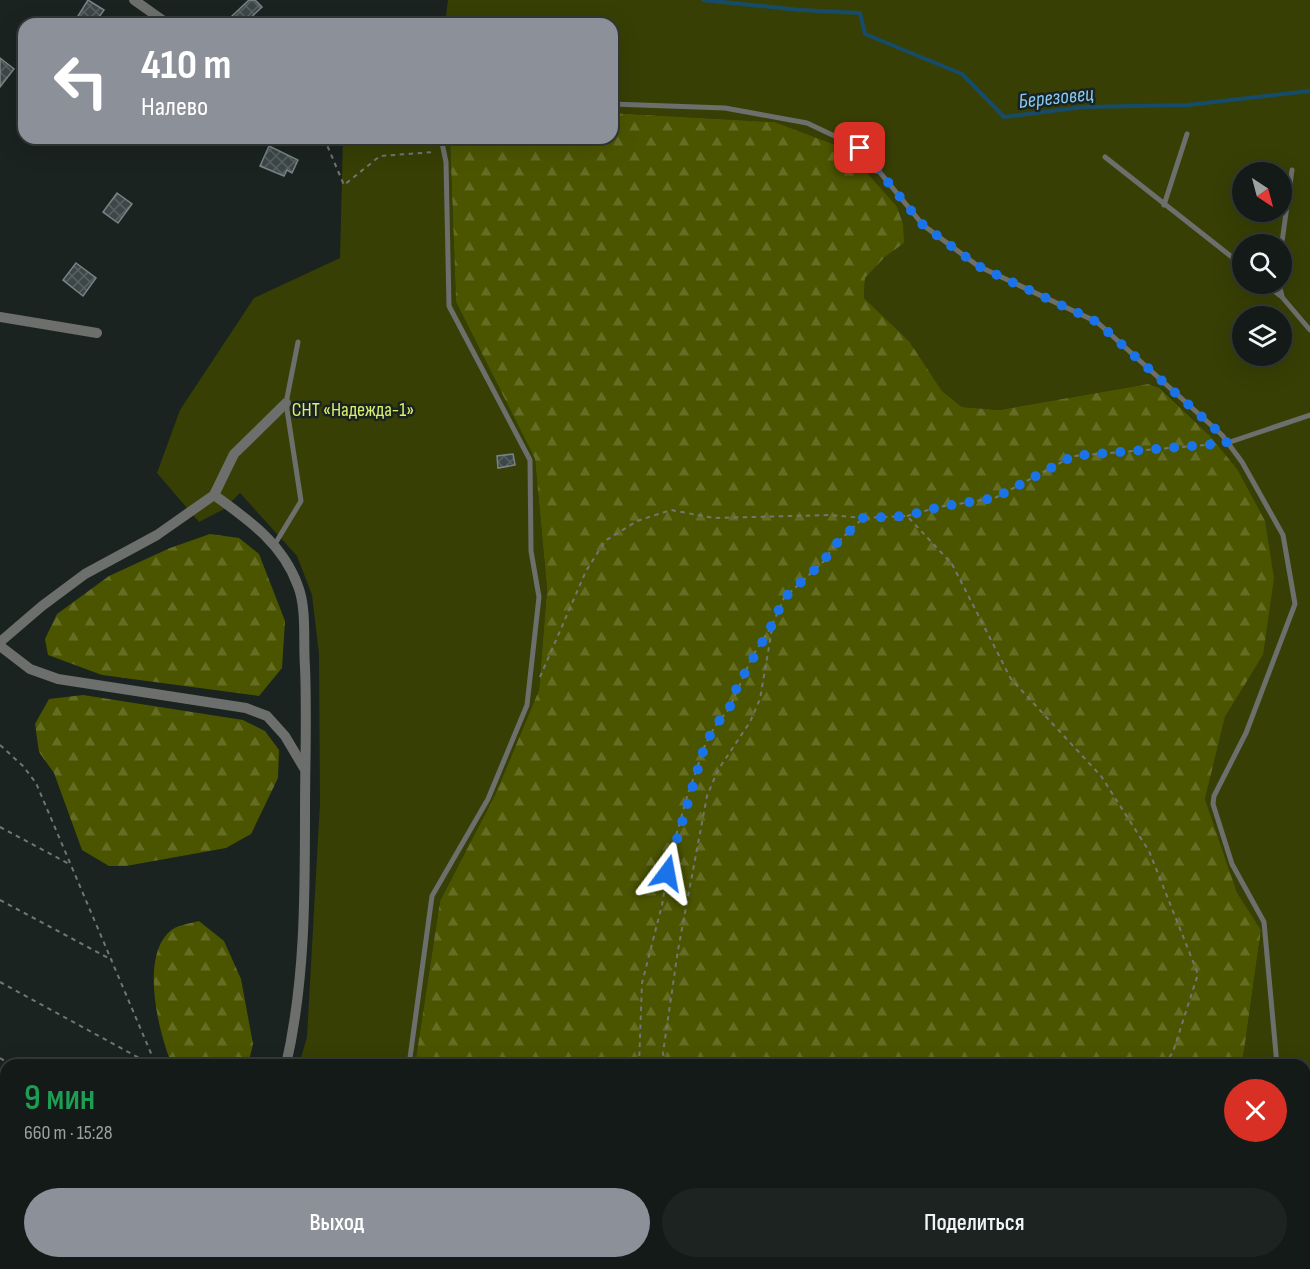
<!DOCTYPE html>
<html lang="ru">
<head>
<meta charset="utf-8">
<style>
  body { margin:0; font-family:"Sofia Sans Condensed",sans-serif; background:#1d2321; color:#f1f3f6; height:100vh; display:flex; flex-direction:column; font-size:22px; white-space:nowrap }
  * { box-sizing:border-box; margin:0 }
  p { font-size:20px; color:#9da1a2 }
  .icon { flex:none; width:33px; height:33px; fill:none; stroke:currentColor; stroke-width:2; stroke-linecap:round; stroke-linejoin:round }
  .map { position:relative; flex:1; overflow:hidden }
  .drawer { position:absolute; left:0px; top:1059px; width:1311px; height:210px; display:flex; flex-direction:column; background:#141a18; border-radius:18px 18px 0 0; box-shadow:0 6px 24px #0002,0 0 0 2px #333837 }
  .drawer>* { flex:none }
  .hud { position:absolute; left:18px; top:18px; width:600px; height:126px; border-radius:18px; box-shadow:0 6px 24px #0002,0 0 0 2px #333837; background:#8c9099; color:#fff; overflow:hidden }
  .needle { width:39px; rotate:144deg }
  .fabs { position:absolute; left:1232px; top:162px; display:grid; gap:12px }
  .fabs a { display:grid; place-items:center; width:60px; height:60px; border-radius:50%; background:#141a18; box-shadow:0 6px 24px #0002,0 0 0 2px #333837; font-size:30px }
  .pin { position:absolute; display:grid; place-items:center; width:51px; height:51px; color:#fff; margin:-26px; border-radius:12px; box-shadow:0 3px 9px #0006 }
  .me { position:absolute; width:66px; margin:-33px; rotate:13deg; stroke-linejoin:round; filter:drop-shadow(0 0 4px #0008) }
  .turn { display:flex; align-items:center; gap:21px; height:126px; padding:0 24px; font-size:27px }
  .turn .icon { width:78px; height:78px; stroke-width:2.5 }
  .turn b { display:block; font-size:42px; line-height:51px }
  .round { display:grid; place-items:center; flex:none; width:63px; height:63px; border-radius:32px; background:#1d2321 }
  .summary { display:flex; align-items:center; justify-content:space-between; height:102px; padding:0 24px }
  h1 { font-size:36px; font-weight:600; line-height:45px; color:#1e9e55 }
  .cta { display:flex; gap:12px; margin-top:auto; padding:12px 24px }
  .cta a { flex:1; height:69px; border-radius:36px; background:#8c9099; color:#fff; font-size:24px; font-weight:600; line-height:69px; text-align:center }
  .cta a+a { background:#1d2321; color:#f1f3f6 }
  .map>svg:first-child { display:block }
  .green { fill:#373f05; fill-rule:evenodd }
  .forest { fill:url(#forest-firs) }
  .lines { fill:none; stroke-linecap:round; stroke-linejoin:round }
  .stream { stroke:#164c6a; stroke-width:4 }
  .building { fill:url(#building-cross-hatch); stroke:#798385; stroke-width:1.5 }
  .path { stroke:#6f7774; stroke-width:2; stroke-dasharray:4.5 4.5; stroke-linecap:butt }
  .service { stroke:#6c6f6c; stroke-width:5 }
  .minor { stroke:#6c6f6c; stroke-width:10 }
  .route { stroke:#1a73e8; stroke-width:10; stroke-dasharray:0 18 }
  .labels { text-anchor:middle; stroke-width:5; stroke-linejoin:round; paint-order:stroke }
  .park-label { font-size:20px; fill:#daef6f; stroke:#1a2320 }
  .water-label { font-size:21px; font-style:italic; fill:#87cbf6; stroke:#1a2320 }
</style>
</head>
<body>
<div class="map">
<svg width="1310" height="1269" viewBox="0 0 1310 1269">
  <defs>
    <pattern id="forest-firs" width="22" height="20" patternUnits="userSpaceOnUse" patternTransform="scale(1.5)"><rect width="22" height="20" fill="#4b5500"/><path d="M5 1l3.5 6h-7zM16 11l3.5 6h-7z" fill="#656d25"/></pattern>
    <pattern id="building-cross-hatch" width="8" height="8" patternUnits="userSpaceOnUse" patternTransform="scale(1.5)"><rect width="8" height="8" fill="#3d4748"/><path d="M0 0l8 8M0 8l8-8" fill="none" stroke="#596262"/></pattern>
  </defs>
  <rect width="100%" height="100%" fill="#1a2320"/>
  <!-- green -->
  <g class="green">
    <path d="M448,0H1310V1245L1305,1239V1065H1242L1261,930L1237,894L1205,799L1225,717L1263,655L1208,434L1161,388L1148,384L999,410L962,407L942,391L909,341L864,298L865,278L885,257L904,243L774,122L612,113V24H445ZM1242,172H1281V212H1242ZM1242,244H1281V284H1242ZM1242,316H1281V356H1242Z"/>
    <polygon points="343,138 450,138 456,302 535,459 547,589 539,690 495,795 440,901 415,1065 299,1065 307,1037 320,803 319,654 312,595 297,556 240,493 224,509 199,522 157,473 180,410 254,298 340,258"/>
    <polygon points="300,1263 352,1263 350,1269 301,1269"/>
  </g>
  <!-- forest -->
  <g class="forest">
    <polygon points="612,113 774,122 846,149 897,207 903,224 904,243 885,257 865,278 864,298 909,341 942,391 962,407 999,410 1148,384 1160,388 1208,434 1237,469 1265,521 1274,578 1263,655 1225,717 1205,799 1237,893 1261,930 1242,1065 415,1065 440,901 495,795 539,690 547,589 535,459 456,302 450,138 612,138"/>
    <polygon points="210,534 239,538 259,554 285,621 282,668 259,696 102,675 48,655 45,639 57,614 109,576 170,548"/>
    <polygon points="83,695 243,720 265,731 279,750 278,778 251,834 226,848 126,866 109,866 82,850 54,773 39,752 35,724 49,699"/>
    <path d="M199,921L224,941L241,979L253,1044L248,1065H172C159,1034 138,953 173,929C179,925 192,923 199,921Z"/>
    <polygon points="1305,1239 1310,1245 1310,1269 350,1269 352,1263 1305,1263"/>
  </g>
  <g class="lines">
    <!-- stream -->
    <polyline class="stream" points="703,0 800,10 860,13 865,34 962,74 1004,117 1084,107 1188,105 1310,91"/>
  </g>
  <!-- building -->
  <g class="building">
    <polygon points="88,0 104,10 94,24 73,24"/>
    <polygon points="249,0 255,0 262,7 244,24 240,24 232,16"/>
    <polygon points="0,58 14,69 0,87"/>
    <polygon points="269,146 298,160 292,173 287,170 284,176 260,166"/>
    <polygon points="117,193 132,204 118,223 103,212"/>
    <polygon points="76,263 96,278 83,296 63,280"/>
    <polygon points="513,454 515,465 498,468 497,456"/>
  </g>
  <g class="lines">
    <!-- path -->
    <g class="path">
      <polyline points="324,138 344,185 380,156 435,152"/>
      <polyline points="907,516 939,507 995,498 1073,456 1218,444"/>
      <polyline points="540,677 586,571 605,541 637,521 671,510 714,518 830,515 863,518"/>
      <polyline points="0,745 23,766 36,783 156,1065"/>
      <polyline points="0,827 71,865"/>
      <polyline points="0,900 112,960"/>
      <polyline points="0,982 152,1065"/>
      <polyline points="0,1058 12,1065"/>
      <polyline points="639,1065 642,983 662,905 670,857 687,797 705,745 715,726 729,709 753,655 772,626"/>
      <polyline points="665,1065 663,1053 678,950 707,796 718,770 750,722 760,699 773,623 784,598 823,562 834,546 863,518 907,516 952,564 1011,679 1101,776 1149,851 1198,974 1173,1052 1164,1065"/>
      <polyline points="0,1137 6,1140"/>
      <polyline points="0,1211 6,1214"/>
      <polyline points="97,1263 108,1269"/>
      <polyline points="696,1263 699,1269"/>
      <polyline points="739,1263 742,1269"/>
      <polyline points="226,1269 228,1263"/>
      <polyline points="860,1269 866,1263"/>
    </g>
    <!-- service -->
    <g class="service">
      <polyline points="612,104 725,108 807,123 860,148 923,225 978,266 1097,322 1222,435 1242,462 1283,535 1295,604 1246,733 1214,796 1213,804 1232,864 1264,922 1277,1065"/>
      <polyline points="1105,157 1242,265"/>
      <polyline points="1164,205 1187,134"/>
      <polyline points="1281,249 1292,170"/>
      <polyline points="1265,284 1282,297 1310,330"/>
      <polyline points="1279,284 1282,296"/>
      <polyline points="1227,443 1310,415"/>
      <polyline points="275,544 301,501 286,403 298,342"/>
      <polyline points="409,1065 432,896 488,799 527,705 539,597 531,551 530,460 449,306 446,162 441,138"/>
      <polyline points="1305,1093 1310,1091"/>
      <polyline points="1305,1192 1310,1202"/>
      <polyline points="342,1269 344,1263"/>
    </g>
    <!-- minor -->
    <g class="minor">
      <polyline points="134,0 168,24"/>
      <polyline points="0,317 97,333"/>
      <path d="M214,495C249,520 283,544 298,586C307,609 303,642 305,667C307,715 305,764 305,812C305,897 305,982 286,1065"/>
      <polyline points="0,642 42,606 85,574 157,535 214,495 234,454 286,403"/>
      <polyline points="0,646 30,669 58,679 246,708 267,716 285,736 304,768"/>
      <polyline points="243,1269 246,1263"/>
    </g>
  </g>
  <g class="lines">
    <!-- route -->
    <polyline class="route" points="667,873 705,745 715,726 729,709 737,687 773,623 784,598 823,562 834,546 863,518 907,516 939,507 995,498 1073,456 1227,443 1222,435 1097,322 978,266 923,225 860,148"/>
  </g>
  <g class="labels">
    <!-- park labels -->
    <g class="park-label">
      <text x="353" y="416">СНТ «Надежда-1»</text>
    </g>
    <!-- water labels -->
    <g class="water-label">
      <text transform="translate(1056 97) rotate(-6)" y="7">Березовец</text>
    </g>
  </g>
</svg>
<div class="fabs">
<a><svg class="needle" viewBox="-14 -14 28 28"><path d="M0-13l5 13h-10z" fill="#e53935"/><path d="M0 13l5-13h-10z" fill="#9da1a2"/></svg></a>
<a><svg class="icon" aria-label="search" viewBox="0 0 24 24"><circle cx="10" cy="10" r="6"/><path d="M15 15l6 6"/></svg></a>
<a><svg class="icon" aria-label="layers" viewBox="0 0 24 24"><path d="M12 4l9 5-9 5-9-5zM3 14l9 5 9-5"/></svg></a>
</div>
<div class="pin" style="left:860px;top:148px;background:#d93025"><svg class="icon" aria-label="arrive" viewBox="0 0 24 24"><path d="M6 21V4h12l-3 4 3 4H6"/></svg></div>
<svg class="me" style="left:667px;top:873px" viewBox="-20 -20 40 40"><path d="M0-17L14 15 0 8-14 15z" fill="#1a73e8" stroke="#fff" stroke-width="4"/></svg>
<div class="hud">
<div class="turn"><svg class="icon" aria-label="left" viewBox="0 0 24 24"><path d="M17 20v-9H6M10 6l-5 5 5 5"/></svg><div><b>410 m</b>Налево</div></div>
</div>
<section class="drawer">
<div class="summary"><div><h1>9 мин</h1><p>660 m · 15:28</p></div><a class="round" style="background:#d93025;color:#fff"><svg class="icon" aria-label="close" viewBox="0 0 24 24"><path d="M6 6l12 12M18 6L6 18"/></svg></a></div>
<div class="cta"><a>Выход</a><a>Поделиться</a></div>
</section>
</div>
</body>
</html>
